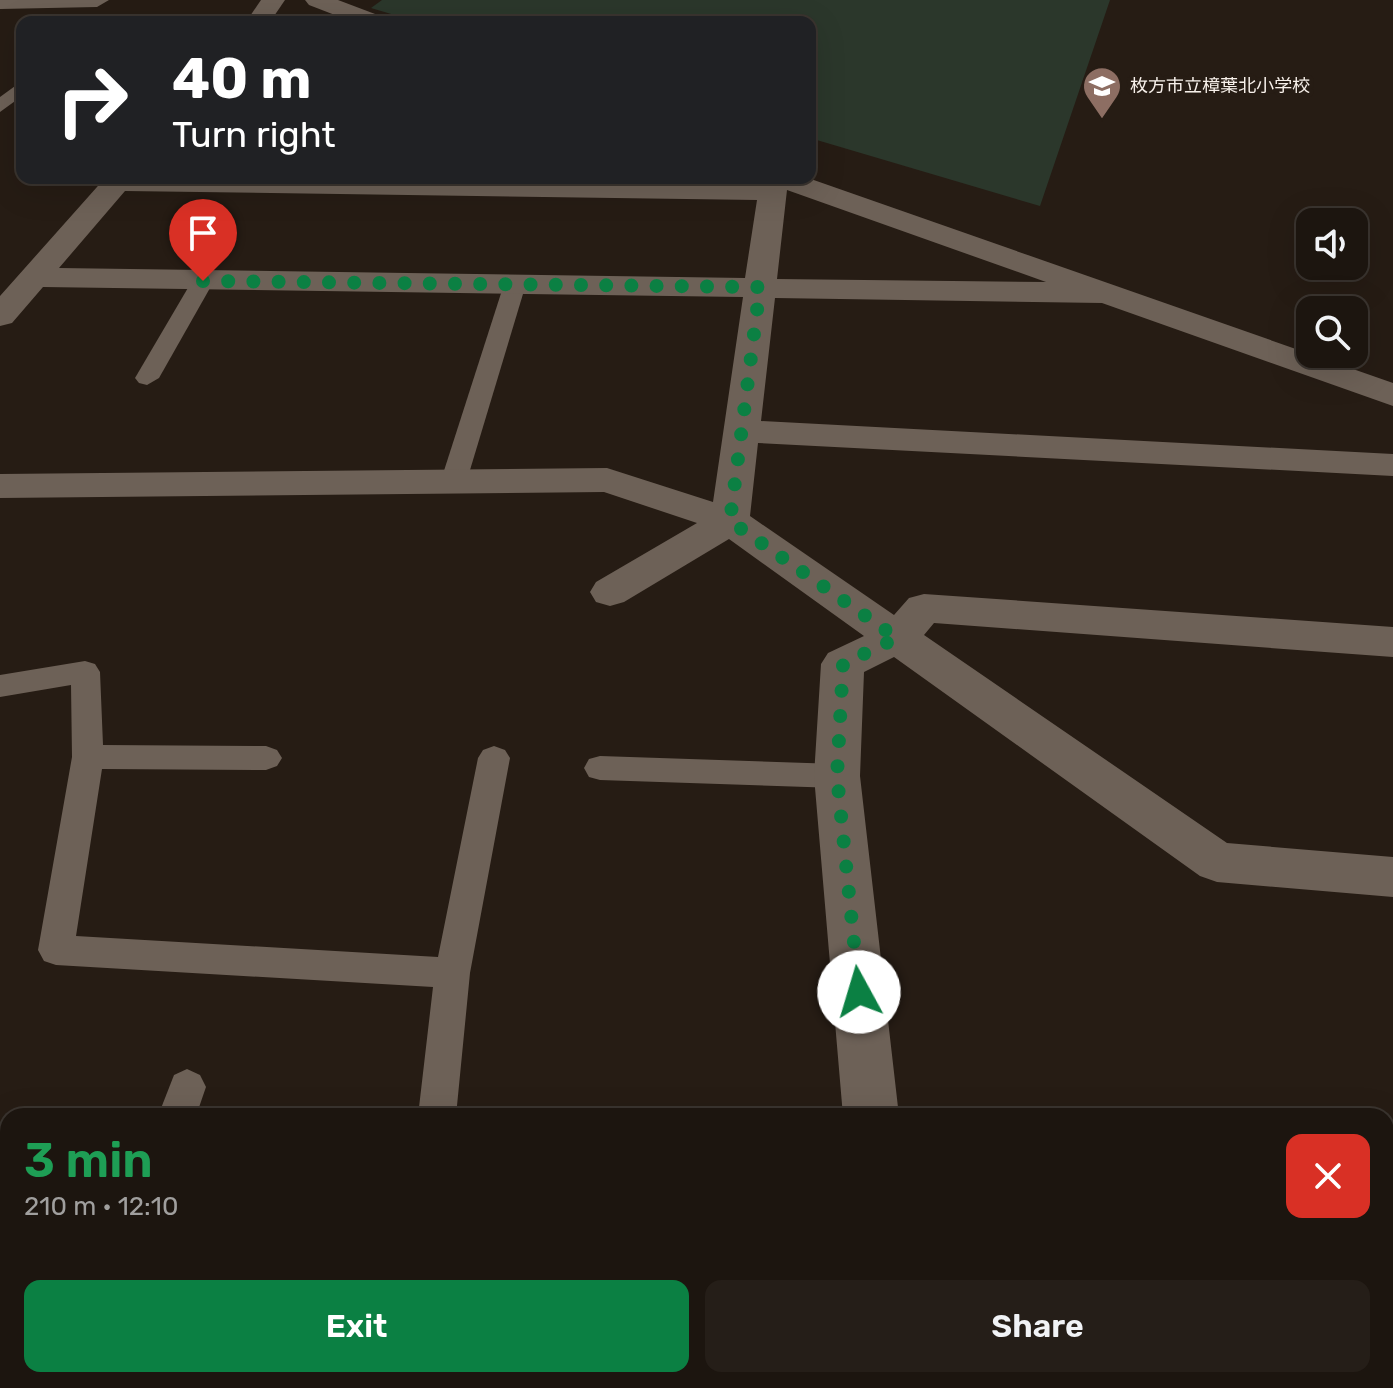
<!DOCTYPE html>
<html lang="en">
<head>
<meta charset="utf-8">
<style>
  body { margin:0; font-family:Rubik,"Noto Sans JP",sans-serif; background:#251e18; color:#f1f3f6; height:100vh; display:flex; flex-direction:column; font-size:30px; white-space:nowrap }
  * { box-sizing:border-box; margin:0 }
  p { font-size:26px; color:#a09f9e }
  .icon { flex:none; width:44px; height:44px; fill:none; stroke:currentColor; stroke-width:2; stroke-linecap:round; stroke-linejoin:round }
  .map { position:relative; flex:1; overflow:hidden }
  .drawer { position:absolute; left:0px; top:1108px; width:1394px; height:280px; display:flex; flex-direction:column; background:#1c150f; border-radius:24px 24px 0 0; box-shadow:0 8px 32px #0002,0 0 0 2px #3a342f }
  .drawer>* { flex:none }
  .banner { position:absolute; left:16px; top:16px; width:800px; height:168px; border-radius:16px; box-shadow:0 8px 32px #0002,0 0 0 2px #3a342f; background:#202124; color:#fff; overflow:hidden }
  .fabs { position:absolute; left:1296px; top:208px; display:grid; gap:16px }
  .fabs a { display:grid; place-items:center; width:72px; height:72px; border-radius:16px; background:#1c150f; box-shadow:0 8px 32px #0002,0 0 0 2px #3a342f; font-size:40px }
  .pin { position:absolute; display:grid; place-items:center; width:68px; height:68px; color:#fff; margin:-82px -34px; border-radius:50% 50% 50% 0; rotate:-45deg; box-shadow:0 0 8px #0007 }
  .pin .icon { rotate:45deg }
  .me { position:absolute; width:88px; margin:-44px; rotate:354deg; stroke-linejoin:round; filter:drop-shadow(0 0 6px #0008) }
  .turn { display:flex; align-items:center; gap:28px; height:168px; padding:0 24px; font-size:36px }
  .turn .icon { width:104px; height:104px; stroke-width:2.5 }
  .turn b { display:block; font-size:56px; line-height:68px }
  .round { display:grid; place-items:center; flex:none; width:84px; height:84px; border-radius:16px; background:#251e18 }
  .overview { display:flex; align-items:center; justify-content:space-between; height:136px; padding:0 24px }
  h1 { font-size:48px; font-weight:600; line-height:60px; color:#1e9e55 }
  .cta { display:flex; gap:16px; margin-top:auto; padding:16px 24px }
  .cta a { flex:1; height:92px; border-radius:16px; background:#0b8043; color:#fff; font-size:32px; font-weight:600; line-height:92px; text-align:center }
  .cta a+a { background:#251e18; color:#f1f3f6 }
  .map>svg:first-child { display:block }
  .green { fill:#2b372b }
  .lines { fill:none; stroke-linecap:round; stroke-linejoin:round }
  .service { fill:#6d6157; fill-rule:evenodd }
  .minor { fill:#6d6157; fill-rule:evenodd }
  .route { stroke:#0b8043; stroke-width:14; stroke-dasharray:0 25.2 }
  .labels { text-anchor:middle; stroke-width:8; stroke-linejoin:round; paint-order:stroke }
  .far-poi-label { font-size:18px; fill:#f7f0ea; stroke:#261c14; text-anchor:start }
</style>
</head>
<body>
<div class="map">
<svg width="1393" height="1388" viewBox="0 0 1393 1388">
  <rect width="100%" height="100%" fill="#261c14"/>
  <!-- green -->
  <polygon class="green" points="382,0 1110,0 1040,206 810,138 810,22 418,22 371,8"/>
  <g class="lines">
    <!-- service -->
    <g class="service">
      <polygon points="22,81 22,96 0,112 0,97"/>
      <polygon points="203,275 214,281 159,378 147,385 139,383 135,378 192,281"/>
      <polygon points="515,277 526,284 467,480 463,486 445,486 441,480 504,284"/>
      <polygon points="85,661 95,664 100,672 103,745 266,746 277,750 282,758 277,766 266,770 102,769 76,936 438,957 478,758 483,750 494,746 505,750 510,758 470,973 456,1116 418,1116 433,987 56,965 44,961 38,950 72,757 71,685 0,697 0,675"/>
      <polygon points="600,756 837,764 848,767 853,776 848,785 837,788 600,780 589,777 584,768 589,759"/>
      <polygon points="187,1069 200,1075 206,1087 196,1116 158,1116 174,1075"/>
      <polygon points="70,1380 114,1380 112,1388 68,1388"/>
      <polygon points="388,1380 432,1380 431,1388 387,1388"/>
    </g>
    <!-- minor -->
    <g class="minor">
      <polygon points="0,0 109,0 97,7 0,9"/>
      <polygon points="261,0 285,0 270,22 246,22"/>
      <polygon points="305,0 338,0 383,17 387,22 353,22 309,5"/>
      <path d="M105,178L759,182L760,178H808L1393,383V406L1102,303L775,298L761,421L1393,454V476L758,443L750,516L894,615L909,598L924,594L1393,627V657L934,623L924,635L1227,843L1393,857V897L1217,882L1200,876L894,657L864,672L860,776L899,1116H843L814,776L821,664L828,653L864,636L729,539L624,602L610,606L596,602L590,592L596,582L697,523L604,492L0,498V474L607,468L713,502L743,297L43,287L12,323L0,326V296ZM787,190L1046,282L777,279ZM125,191L757,200L745,278L59,268Z"/>
      <polygon points="1386,1180 1393,1181 1393,1239 1386,1238"/>
      <polygon points="865,1380 929,1380 930,1388 866,1388"/>
      <polygon points="1146,1380 1210,1380 1211,1388 1147,1388"/>
    </g>
  </g>
  <g class="lines">
    <!-- route -->
    <polyline class="route" points="203,281 760,287 730,521 897,638 843,664 837,776 859,992"/>
  </g>
  <!-- icons -->
  <defs>
    <g id="school-pin" transform="scale(2)"><path d="M0 17L-7.5 6A9.5 9.5 0 1 1 7.5 6Z" fill="#8d6e63" stroke="#261c14"/><path d="M0-5L7-2L0 1L-7-2ZM-4 1L0 2.5L4 1V4Q0 6-4 4Z" fill="#fff"/></g>
  </defs>
  <g fill-rule="evenodd">
    <use href="#school-pin" x="1102" y="86"/>
  </g>
  <g class="labels">
    <!-- far-poi labels -->
    <g class="far-poi-label">
      <text x="1130" y="92">枚方市立樟葉北小学校</text>
    </g>
  </g>
</svg>
<div class="fabs">
<a><svg class="icon" aria-label="sound" viewBox="0 0 24 24"><path d="M4 9h4l5-4v14l-5-4H4zM17 9q2 3 0 6"/></svg></a>
<a><svg class="icon" aria-label="search" viewBox="0 0 24 24"><circle cx="10" cy="10" r="6"/><path d="M15 15l6 6"/></svg></a>
</div>
<div class="pin" style="left:203px;top:281px;background:#d93025"><svg class="icon" aria-label="arrive" viewBox="0 0 24 24"><path d="M6 21V4h12l-3 4 3 4H6"/></svg></div>
<svg class="me" style="left:859px;top:992px" viewBox="-20 -20 40 40"><circle r="19" fill="#fff"/><path d="M0-13L10 11 0 6-10 11z" fill="#0b8043"/></svg>
<div class="banner">
<div class="turn"><svg class="icon" aria-label="right" viewBox="0 0 24 24"><path d="M7 20v-9h11M14 6l5 5-5 5"/></svg><div><b>40 m</b>Turn right</div></div>
</div>
<section class="drawer">
<div class="overview"><div><h1>3 min</h1><p>210 m · 12:10</p></div><a class="round" style="background:#d93025;color:#fff"><svg class="icon" aria-label="close" viewBox="0 0 24 24"><path d="M6 6l12 12M18 6L6 18"/></svg></a></div>
<div class="cta"><a>Exit</a><a>Share</a></div>
</section>
</div>
</body>
</html>
